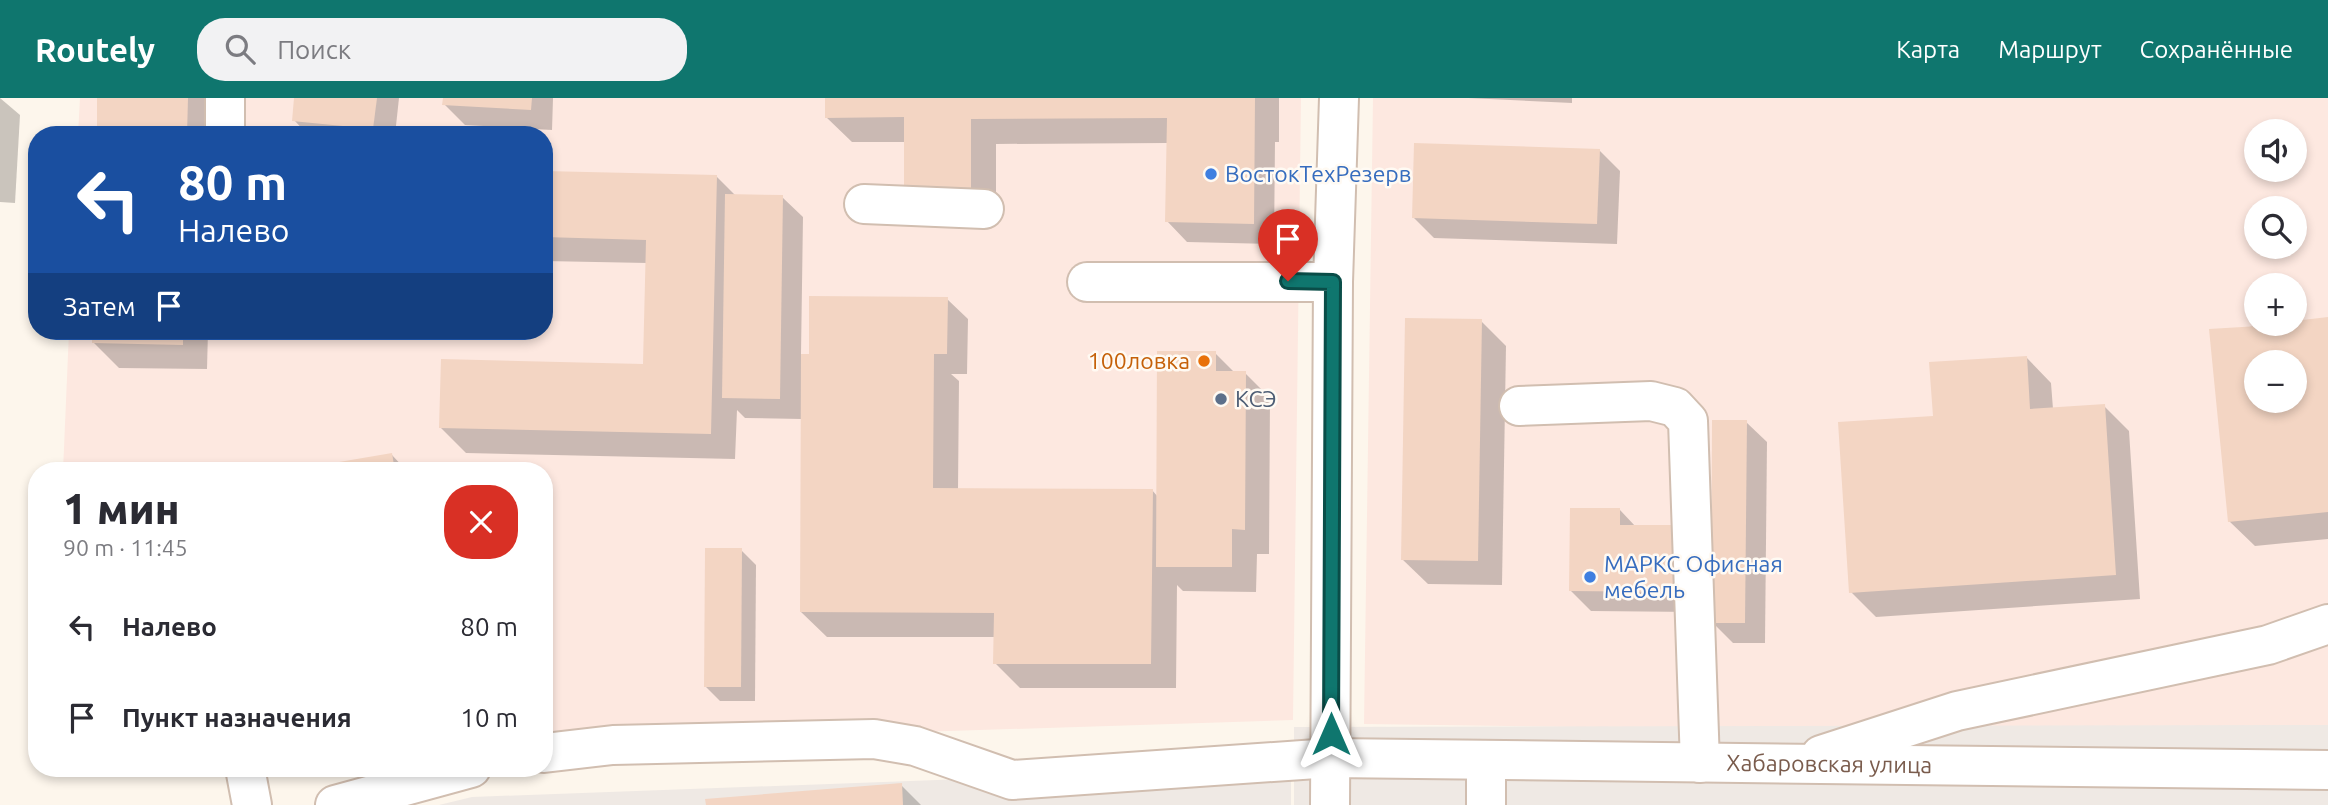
<!DOCTYPE html>
<html lang="ru">
<head>
<meta charset="utf-8">
<style>
  body { margin:0; font-family:Ubuntu,sans-serif; background:#f2f2f3; color:#2b2b33; height:100vh; display:flex; flex-direction:column; font-size:26px; white-space:nowrap }
  * { box-sizing:border-box; margin:0 }
  p { font-size:23px; color:#7c7c81 }
  .icon { flex:none; width:38px; height:38px; fill:none; stroke:currentColor; stroke-width:2; stroke-linecap:round; stroke-linejoin:round }
  .map { position:relative; flex:1; overflow:hidden }
  .panel { position:absolute; left:28px; top:364px; width:525px; height:315px; display:flex; flex-direction:column; background:#fff; border-radius:28px; box-shadow:0 4px 10px #0003 }
  .panel>* { flex:none }
  .top-card { position:absolute; left:28px; top:28px; width:525px; height:214px; border-radius:28px; box-shadow:0 4px 10px #0003; background:#1a4fa0; color:#fff; overflow:hidden }
  .buttons { position:absolute; left:2244px; top:21px; display:grid; gap:14px }
  .buttons a { display:grid; place-items:center; width:63px; height:63px; border-radius:50%; background:#fff; box-shadow:0 4px 10px #0003; font-size:35px }
  .pin { position:absolute; display:grid; place-items:center; width:60px; height:60px; color:#fff; margin:-72px -30px; border-radius:50% 50% 50% 0; rotate:-45deg; box-shadow:0 0 7px #0007 }
  .pin .icon { rotate:45deg }
  .me { position:absolute; width:77px; margin:-38px; rotate:0deg; stroke-linejoin:round; filter:drop-shadow(0 0 5px #0008) }
  .turn { display:flex; align-items:center; gap:24px; height:147px; padding:0 35px; font-size:32px }
  .turn .icon { width:91px; height:91px; stroke-width:2.5 }
  .turn b { display:block; font-size:49px; line-height:60px }
  .then { display:flex; align-items:center; height:66px; padding:0 35px; background:#0003; gap:14px; font-size:26px }
  .round { display:grid; place-items:center; flex:none; width:74px; height:74px; border-radius:28px; background:#f2f2f3 }
  .overview { display:flex; align-items:center; justify-content:space-between; height:119px; padding:0 35px }
  h1 { font-size:42px; font-weight:800; line-height:52px }
  ul { padding:0; list-style:none }
  li { display:flex; align-items:center; gap:21px; height:91px; padding:0 35px }
  li div { flex:1 }
  li b { display:block; font-size:26px }
  li em { font-style:normal }
  header { display:flex; align-items:center; gap:42px; box-sizing:border-box; height:98px; padding:0 35px; background:#0f766e; color:#fff }
  header strong { font-size:33px }
  nav { display:flex; gap:38px; margin-inline-start:auto; font-size:24px }
  .search { width:490px; height:63px; background:#f2f2f3; display:flex; align-items:center; gap:18px; box-sizing:border-box; padding:0 24px; border-radius:28px; color:#7c7c81; font-size:26px }
  .map>svg:first-child { display:block }
  .commercial { fill:#fde8e0; fill-rule:evenodd }
  .industrial { fill:#efe9e4 }
  .shadow { fill:#0003; fill-rule:evenodd }
  .building { fill:#f3d5c3; fill-rule:evenodd }
  .lines { fill:none; stroke-linecap:round; stroke-linejoin:round }
  .minor-casing { stroke:#d1beb0; stroke-width:42 }
  .minor { stroke:#fff; stroke-width:38 }
  .route-casing { stroke:#0a4d48; stroke-width:18 }
  .route { stroke:#0f766e; stroke-width:12 }
  .shop-dot { fill:#3f7fe0; stroke:#fffaf3; stroke-width:2.5 }
  .food-dot { fill:#e8710a; stroke:#fffaf3; stroke-width:2.5 }
  .service-dot { fill:#5c6f8a; stroke:#fffaf3; stroke-width:2.5 }
  .labels { text-anchor:middle; stroke-width:5; stroke-linejoin:round; paint-order:stroke }
  .shop-label { font-size:23px; fill:#366cbe; stroke:#fffaf3; text-anchor:start }
  .food-label { font-size:23px; fill:#c56008; stroke:#fffaf3; text-anchor:end }
  .service-label { font-size:23px; fill:#4e5e75; stroke:#fffaf3; text-anchor:start }
  .street-label { font-size:23px; fill:#7a5c4d; stroke:#fffaf3 }
</style>
</head>
<body>
<header>
<strong>Routely</strong>
<div class="search"><svg class="icon" aria-label="search" viewBox="0 0 24 24"><circle cx="10" cy="10" r="6"/><path d="M15 15l6 6"/></svg>Поиск</div>
<nav><a>Карта</a><a>Маршрут</a><a>Сохранённые</a></nav>
</header>
<div class="map">
<svg width="2328" height="707" viewBox="0 0 2328 707">
  <rect width="100%" height="100%" fill="#fdf6ec"/>
  <!-- commercial -->
  <g class="commercial">
    <polygon points="80,0 1301,0 1293,622 544,646 544,373 63,373 69,233 544,233 544,37 78,37"/>
    <path d="M1373,0H2328V640L1364,626ZM2256,33H2294V72H2256ZM2256,110H2294V149H2256ZM2256,187H2294V226H2256ZM2256,264H2294V303H2256Z"/>
  </g>
  <!-- industrial -->
  <g class="industrial">
    <polygon points="2328,627 2328,707 1294,707 1294,629"/>
    <polygon points="1291,669 1291,707 439,707 472,699"/>
  </g>
  <!-- shadow -->
  <g class="shadow">
    <polygon points="0,0 20,17 15,105 0,104"/>
    <polygon points="99,0 213,0 212,37 98,37"/>
    <polygon points="296,0 399,0 395,37 308,37 294,22"/>
    <polygon points="444,0 553,0 552,32 465,27 444,6"/>
    <polygon points="826,0 1279,0 1279,44 1275,44 1274,146 1187,144 1167,123 1168,45 996,46 996,119 906,44 852,44 826,19"/>
    <polygon points="1468,0 1572,0 1572,5"/>
    <polygon points="1599,52 1620,73 1617,146 1434,140 1413,119"/>
    <polygon points="544,75 716,78 736,98 782,99 803,119 801,257 813,257 947,201 968,221 967,276 951,276 959,283 958,392 1152,392 1158,399 1215,255 1235,275 1245,275 1270,300 1269,456 1257,456 1256,494 1183,493 1177,487 1176,590 1020,590 995,565 995,539 827,539 801,514 802,321 745,320 737,312 735,361 466,355 441,330 645,267 647,165 544,163"/>
    <path d="M2328,221V441L2255,448L2229,423L2211,233ZM2256,264H2294V303H2256Z"/>
    <polygon points="1481,223 1506,248 1502,487 1428,486 1402,461"/>
    <polygon points="94,233 208,233 207,271 119,270 94,245"/>
    <polygon points="2026,259 2051,285 2053,311 2104,308 2129,333 2140,501 1876,519 1851,494 1935,319"/>
    <polygon points="1746,324 1767,344 1765,545 1733,545 1712,524"/>
    <polygon points="391,356 407,373 300,373"/>
    <polygon points="1620,412 1636,429 1673,429 1694,514 1591,513 1571,493"/>
    <polygon points="741,452 756,467 755,603 720,603 705,588"/>
    <polygon points="901,687 921,707 707,707"/>
  </g>
  <!-- building -->
  <g class="building">
    <polygon points="97,0 188,0 187,37 97,37"/>
    <polygon points="294,0 377,0 373,31 292,23"/>
    <polygon points="443,0 532,0 531,12 442,7"/>
    <polygon points="825,0 1255,0 1254,126 1165,124 1167,20 971,21 971,94 904,94 904,19 825,20"/>
    <polygon points="1414,45 1600,51 1597,126 1412,120"/>
    <polygon points="544,73 717,77 711,336 439,330 441,261 643,266 646,142 544,139"/>
    <polygon points="725,96 783,97 780,301 722,300"/>
    <polygon points="809,198 948,199 947,256 934,256 933,390 1153,391 1151,566 993,566 994,515 800,514 801,256 809,256"/>
    <path d="M2328,219V414L2228,424L2209,231L2294,226V223ZM2256,264H2294V303H2256Z"/>
    <polygon points="1405,220 1482,221 1478,463 1401,462"/>
    <polygon points="92,233 183,233 183,247 92,245"/>
    <polygon points="1157,253 1216,253 1216,273 1246,273 1245,432 1232,431 1232,469 1156,469"/>
    <polygon points="2027,258 2030,311 2105,306 2116,477 1849,495 1838,324 1933,318 1929,264"/>
    <polygon points="1712,322 1747,322 1745,525 1711,525"/>
    <polygon points="392,355 395,373 298,373 298,371"/>
    <polygon points="1570,410 1620,410 1620,427 1674,427 1674,494 1569,493"/>
    <polygon points="705,450 742,450 741,589 704,589"/>
    <polygon points="902,685 903,707 706,707 705,701"/>
  </g>
  <g class="lines">
    <!-- minor casing -->
    <g class="minor-casing">
      <g id="minor">
        <polyline points="225,37 225,0"/>
        <polyline points="864,106 984,111"/>
        <polyline points="1087,184 1333,184"/>
        <polyline points="1519,308 1651,303 1675,309 1688,323 1700,665"/>
        <path id="s1" d="M544,655L613,647L874,641L915,648L1012,682L1331,660L2328,672"/>
        <polyline points="1821,657 1957,613 2268,547 2328,526"/>
        <polyline points="245,670 252,707"/>
        <polyline points="335,707 471,670"/>
        <polyline points="1330,707 1333,184 1339,0"/>
        <polyline points="1486,707 1486,663"/>
      </g>
    </g>
    <!-- minor -->
    <use href="#minor" class="minor"/>
  </g>
  <g class="lines">
    <!-- route casing -->
    <g class="route-casing">
      <polyline id="route" points="1288,183 1333,184 1331,636"/>
    </g>
    <!-- route -->
    <use href="#route" class="route"/>
  </g>
  <!-- markers -->
  <g class="shop-dot">
    <circle cx="1211" cy="76" r="7"/>
    <circle cx="1590" cy="479" r="7"/>
  </g>
  <circle class="food-dot" cx="1204" cy="263" r="7"/>
  <circle class="service-dot" cx="1221" cy="301" r="7"/>
  <g class="labels">
    <!-- shop labels -->
    <g class="shop-label">
      <text x="1225" y="84">ВостокТехРезерв</text>
      <text x="1604" y="474">МАРКС Офисная<tspan x="1604" dy="26">мебель</tspan></text>
    </g>
    <!-- food labels -->
    <g class="food-label">
      <text x="1190" y="271">100ловка</text>
    </g>
    <!-- service labels -->
    <g class="service-label">
      <text x="1235" y="309">КСЭ</text>
    </g>
    <!-- street labels -->
    <g class="street-label">
      <text dy="8" stroke="none"><textPath href="#s1" startOffset="1293">Хабаровская улица</textPath></text>
    </g>
  </g>
</svg>
<div class="buttons">
<a><svg class="icon" aria-label="sound" viewBox="0 0 24 24"><path d="M4 9h4l5-4v14l-5-4H4zM17 9q2 3 0 6"/></svg></a>
<a><svg class="icon" aria-label="search" viewBox="0 0 24 24"><circle cx="10" cy="10" r="6"/><path d="M15 15l6 6"/></svg></a>
<a>+</a>
<a>−</a>
</div>
<div class="pin" style="left:1288px;top:183px;background:#d93025"><svg class="icon" aria-label="arrive" viewBox="0 0 24 24"><path d="M6 21V4h12l-3 4 3 4H6"/></svg></div>
<svg class="me" style="left:1331px;top:636px" viewBox="-20 -20 40 40"><path d="M0-17L14 15 0 8-14 15z" fill="#0f766e" stroke="#fff" stroke-width="4"/></svg>
<div class="top-card">
<div class="turn"><svg class="icon" aria-label="left" viewBox="0 0 24 24"><path d="M17 20v-9H6M10 6l-5 5 5 5"/></svg><div><b>80 m</b>Налево</div></div>
<div class="then">Затем<svg class="icon" aria-label="arrive" viewBox="0 0 24 24"><path d="M6 21V4h12l-3 4 3 4H6"/></svg></div>
</div>
<section class="panel">
<div class="overview"><div><h1>1 мин</h1><p>90 m · 11:45</p></div><a class="round" style="background:#d93025;color:#fff"><svg class="icon" aria-label="close" viewBox="0 0 24 24"><path d="M6 6l12 12M18 6L6 18"/></svg></a></div>
<ul>
<li><svg class="icon" aria-label="left" viewBox="0 0 24 24"><path d="M17 20v-9H6M10 6l-5 5 5 5"/></svg><div><b>Налево</b></div><em>80 m</em></li>
<li><svg class="icon" aria-label="arrive" viewBox="0 0 24 24"><path d="M6 21V4h12l-3 4 3 4H6"/></svg><div><b>Пункт назначения</b></div><em>10 m</em></li>
</ul>
</section>
</div>
</body>
</html>
